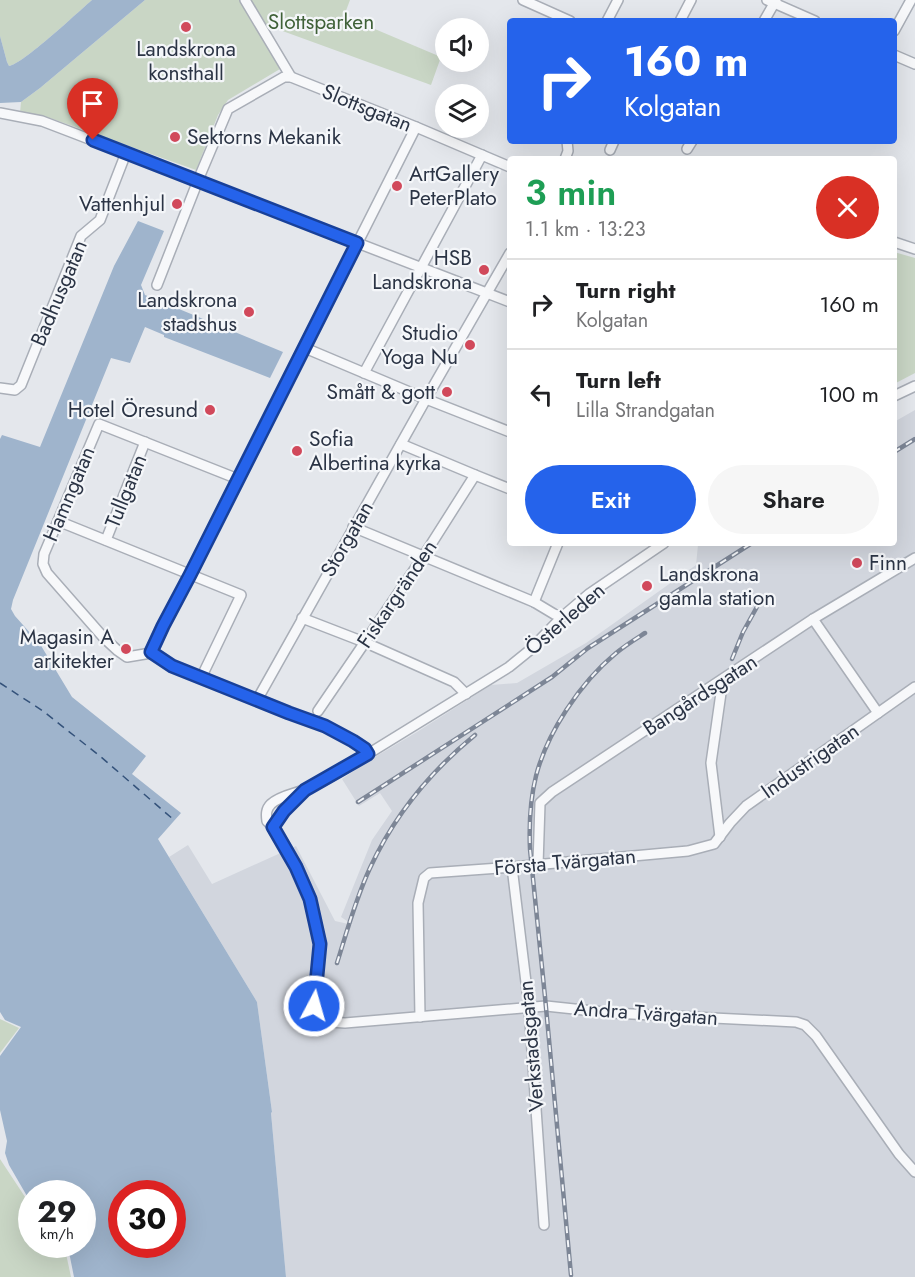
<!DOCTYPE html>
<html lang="en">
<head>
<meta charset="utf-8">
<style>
  body { margin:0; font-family:Jost,sans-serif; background:#f6f6f6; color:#202124; height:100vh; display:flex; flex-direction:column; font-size:22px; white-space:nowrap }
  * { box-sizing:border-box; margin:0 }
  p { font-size:20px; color:#757577 }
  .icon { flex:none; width:33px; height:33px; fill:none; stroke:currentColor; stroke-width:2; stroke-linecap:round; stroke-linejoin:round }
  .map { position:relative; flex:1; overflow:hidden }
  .panel { position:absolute; left:507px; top:156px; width:390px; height:390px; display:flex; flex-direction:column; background:#fff; border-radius:6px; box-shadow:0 6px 24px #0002 }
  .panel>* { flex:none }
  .banner { position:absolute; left:507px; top:18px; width:390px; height:126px; border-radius:6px; box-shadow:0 6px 24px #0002; background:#2563eb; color:#fff; overflow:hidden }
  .tools { position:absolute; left:435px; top:18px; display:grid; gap:12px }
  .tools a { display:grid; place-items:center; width:54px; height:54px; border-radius:50%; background:#fff; box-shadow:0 6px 24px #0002; font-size:30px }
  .speed { position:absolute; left:18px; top:1180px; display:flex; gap:12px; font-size:30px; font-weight:700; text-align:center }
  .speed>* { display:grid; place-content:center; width:78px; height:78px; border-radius:50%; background:#fff; box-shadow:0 6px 24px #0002; line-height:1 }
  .speed small { font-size:15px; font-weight:400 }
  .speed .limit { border:9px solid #d22; background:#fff; color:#111 }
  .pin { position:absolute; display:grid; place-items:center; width:51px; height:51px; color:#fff; margin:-62px -26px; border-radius:50% 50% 50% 0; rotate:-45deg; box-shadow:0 0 6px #0007 }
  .pin .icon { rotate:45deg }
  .me { position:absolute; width:66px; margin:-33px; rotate:6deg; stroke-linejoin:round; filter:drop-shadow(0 0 4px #0008) }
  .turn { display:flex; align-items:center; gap:21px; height:126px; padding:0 18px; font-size:27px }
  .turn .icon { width:78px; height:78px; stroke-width:2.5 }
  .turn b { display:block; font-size:42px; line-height:51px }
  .round { display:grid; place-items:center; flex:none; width:63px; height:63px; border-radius:32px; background:#f6f6f6 }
  .head { display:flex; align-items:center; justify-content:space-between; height:102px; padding:0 18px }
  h1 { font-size:36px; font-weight:600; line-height:45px; color:#1e9e55 }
  .button { display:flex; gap:12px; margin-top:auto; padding:12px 18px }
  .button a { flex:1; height:69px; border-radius:36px; background:#2563eb; color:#fff; font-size:24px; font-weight:600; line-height:69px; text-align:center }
  .button a+a { background:#f6f6f6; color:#202124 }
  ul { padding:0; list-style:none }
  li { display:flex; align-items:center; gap:18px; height:90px; padding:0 18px; border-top:2px solid #e0e0e0 }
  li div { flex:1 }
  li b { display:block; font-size:22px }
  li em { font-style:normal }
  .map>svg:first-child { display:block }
  .built { fill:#d2d6de }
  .green { fill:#c9d6c5 }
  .water { fill:#9fb4cc; fill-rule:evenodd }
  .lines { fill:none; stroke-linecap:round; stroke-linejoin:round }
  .ferry { stroke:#34527a; stroke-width:1.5; stroke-dasharray:8 6; stroke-linecap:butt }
  .minor-casing { stroke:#a9aeb7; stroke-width:12 }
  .minor { stroke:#f7f8fa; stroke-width:9 }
  .rail-casing { stroke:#7d8696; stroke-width:4.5 }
  .rail { stroke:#f4f6f9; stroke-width:2; stroke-dasharray:7; stroke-linecap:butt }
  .route-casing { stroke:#184099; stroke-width:15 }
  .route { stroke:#2563eb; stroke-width:10 }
  .poi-dot { fill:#d1495b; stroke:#f4f6f9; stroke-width:2 }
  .labels { text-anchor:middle; stroke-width:4.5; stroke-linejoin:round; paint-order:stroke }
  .park-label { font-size:21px; fill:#3f6138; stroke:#f4f6f9 }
  .poi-label { font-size:21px; fill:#2b3445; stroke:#f4f6f9; text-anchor:end }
  .street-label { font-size:21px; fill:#2b3445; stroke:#f4f6f9 }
</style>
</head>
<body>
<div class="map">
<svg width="915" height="1277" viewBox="0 0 915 1277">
  <rect width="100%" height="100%" fill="#e4e7ec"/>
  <!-- built -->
  <polygon class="built" points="915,410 915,1277 286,1277 271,1113 272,1112 257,1002 169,857 188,845 212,884 296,846 335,921 353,925 341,917 372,840 392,811 380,793 359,806 342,779 365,763 417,732 491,685 517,683 586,643 696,565 698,545 702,543 894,543 894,422"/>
  <!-- green -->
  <g class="green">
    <path d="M0,0H92C78,12 23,64 9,66L7,62L0,36Z"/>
    <polygon points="145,0 350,0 344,16 441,57 431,85 255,21 280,69 228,100 218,115 196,170 50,118 20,113 21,102 40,88"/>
    <polygon points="894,252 915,258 915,373 894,384"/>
    <polygon points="0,1019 19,1028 0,1053"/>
    <polygon points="0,1159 31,1206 32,1245 59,1245 65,1249 71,1277 0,1277"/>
  </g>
  <!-- water -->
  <g class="water">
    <path d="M92,0H145L40,88L21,102L0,103V36L7,62L9,66C23,64 78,12 92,0Z"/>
    <path d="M138,221L164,231L141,285L145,295L283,352L270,378L164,337V335L145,327L130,363L111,358L13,600L11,609L15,616L40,644L72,697L146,756L132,774L181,813L158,839L257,1002L272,1112L271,1113L286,1277H74L70,1257L65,1245H82V1194H32L31,1203L9,1165L5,1153L7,1141L0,1110V1056L21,1027L5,1020L0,1012V439L2,435L40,447L114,266ZM122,1194H172V1245H122Z"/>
  </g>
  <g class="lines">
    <!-- ferry -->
    <polyline class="ferry" points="0,683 43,711 101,757 174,820"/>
    <!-- minor casing -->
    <g class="minor-casing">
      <g id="minor">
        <polyline points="245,0 291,77"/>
        <polyline points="523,0 570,21"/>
        <polyline points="767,0 815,21"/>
        <polyline points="607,21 618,0"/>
        <polyline points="680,21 691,0"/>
        <polyline points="764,21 776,0"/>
        <polyline points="894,31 911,0"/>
        <polyline points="894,55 915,64"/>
        <polyline points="0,113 42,121 76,134 510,302"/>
        <polyline points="687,149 692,141"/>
        <polyline points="610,150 614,141"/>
        <polyline points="565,159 568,151 567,141"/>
        <polyline points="894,242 915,249"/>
        <polyline points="157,285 201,173 228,109 284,77 291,77 416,127 510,167"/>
        <polyline points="305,348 426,399 510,432"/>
        <polyline points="364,373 482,155"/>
        <polyline points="0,388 15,390 21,385 81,236 100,220 126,153"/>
        <polyline points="894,396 915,386"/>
        <polyline points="401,444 475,475 510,489"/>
        <polyline points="238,479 99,424 44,554 43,564 47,573 104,638 117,650 127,657 151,653 172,666 289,713 325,726 353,741 365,749 368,754 509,667 530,650 562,617 589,594 664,543"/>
        <polyline points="58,521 241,595 201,678"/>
        <polyline points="353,527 534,602 554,614 562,617"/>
        <polyline points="106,540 145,442"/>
        <polyline points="534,602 558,543"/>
        <polyline points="302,618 364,642 454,682 466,694"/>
        <polyline points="813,619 878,713"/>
        <polyline points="151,653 163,626 190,575 416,127"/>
        <polyline points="257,700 426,399 510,253"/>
        <polyline points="318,711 423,557 475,475"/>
        <path d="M368,754C349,766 328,780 306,789C295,794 281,795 271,804C266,809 266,814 267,821L273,827L296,867L310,899L320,944L318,969L314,1000L316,1013L321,1018L329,1022L345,1023L546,1006L612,1013L796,1022L805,1025L816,1036L899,1154L915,1172"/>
        <polyline points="273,827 284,811 305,790"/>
        <polyline points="720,837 711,763 723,679"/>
        <polyline points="538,865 540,803 552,792 813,619 915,558"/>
        <polyline points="512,867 529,1007 544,1225"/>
        <polyline points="420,1017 418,903 424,878 430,873 512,867 688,851 714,844 730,823 746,806 915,687"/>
      </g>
    </g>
    <!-- minor -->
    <use href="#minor" class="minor"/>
    <!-- rail casing -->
    <g class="rail-casing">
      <g id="rail">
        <polyline points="894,452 915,439"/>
        <polyline points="732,659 743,632 758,605"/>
        <polyline points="358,802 552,677 588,648 752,543"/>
        <path d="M337,963C347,931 356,898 370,868C394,816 431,771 475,735"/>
        <path d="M571,1275L545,997L530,849C529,825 530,800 536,776C547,733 580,683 615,654C624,646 634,640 645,633"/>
      </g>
    </g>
    <!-- rail -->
    <use href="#rail" class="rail"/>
  </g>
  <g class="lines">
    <!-- route casing -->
    <g class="route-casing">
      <polyline id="route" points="93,140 357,243 190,575 163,626 151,652 172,666 289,713 325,726 353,741 365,749 368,754 305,790 284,811 273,827 296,867 310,899 320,944 314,1006"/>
    </g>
    <!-- route -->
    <use href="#route" class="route"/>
  </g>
  <!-- markers -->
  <g class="poi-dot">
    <circle cx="186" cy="27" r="6"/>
    <circle cx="175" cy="137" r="6"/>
    <circle cx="397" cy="186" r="6"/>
    <circle cx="177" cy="204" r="6"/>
    <circle cx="484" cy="270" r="6"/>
    <circle cx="249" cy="312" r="6"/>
    <circle cx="470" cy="345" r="6"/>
    <circle cx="447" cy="392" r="6"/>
    <circle cx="210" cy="410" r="6"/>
    <circle cx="297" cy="451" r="6"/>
    <circle cx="857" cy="563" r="6"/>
    <circle cx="647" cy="586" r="6"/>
    <circle cx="126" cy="649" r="6"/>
  </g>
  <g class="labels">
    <!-- park labels -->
    <g class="park-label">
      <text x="321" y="29">Slottsparken</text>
    </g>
    <!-- poi labels -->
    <g class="poi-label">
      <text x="186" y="56" text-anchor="middle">Landskrona<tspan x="186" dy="24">konsthall</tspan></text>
      <text x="187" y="144" text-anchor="start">Sektorns Mekanik</text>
      <text x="409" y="181" text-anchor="start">ArtGallery<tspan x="409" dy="24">PeterPlato</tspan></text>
      <text x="165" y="211">Vattenhjul</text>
      <text x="472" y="265">HSB<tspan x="472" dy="24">Landskrona</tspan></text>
      <text x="237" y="307">Landskrona<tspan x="237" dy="24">stadshus</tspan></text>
      <text x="458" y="340">Studio<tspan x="458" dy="24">Yoga Nu</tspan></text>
      <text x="435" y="399">Smått &amp; gott</text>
      <text x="198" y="417">Hotel Öresund</text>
      <text x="309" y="446" text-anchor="start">Sofia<tspan x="309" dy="24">Albertina kyrka</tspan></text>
      <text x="869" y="570" text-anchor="start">Finn</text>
      <text x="659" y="581" text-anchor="start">Landskrona<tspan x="659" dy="24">gamla station</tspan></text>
      <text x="114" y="644">Magasin A<tspan x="114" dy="24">arkitekter</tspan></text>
    </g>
    <!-- street labels -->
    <g class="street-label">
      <text transform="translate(367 108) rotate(22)" y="7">Slottsgatan</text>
      <text transform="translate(59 293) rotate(-67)" y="7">Badhusgatan</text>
      <text transform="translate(126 491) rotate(-68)" y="7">Tullgatan</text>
      <text transform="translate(69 494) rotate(-67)" y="7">Hamngatan</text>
      <text transform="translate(347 539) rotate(-60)" y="7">Storgatan</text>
      <text transform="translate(397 594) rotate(-56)" y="7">Fiskargränden</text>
      <text transform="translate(565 619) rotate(-41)" y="7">Österleden</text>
      <text transform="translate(700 695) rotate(-33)" y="7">Bangårdsgatan</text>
      <text transform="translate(810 761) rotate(-35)" y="7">Industrigatan</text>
      <text transform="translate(565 862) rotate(-5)" y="7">Första Tvärgatan</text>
      <text transform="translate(646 1013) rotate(4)" y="7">Andra Tvärgatan</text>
      <text transform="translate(531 1046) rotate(-95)" y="7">Verkstadsgatan</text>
    </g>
  </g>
</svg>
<div class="tools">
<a><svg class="icon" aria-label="sound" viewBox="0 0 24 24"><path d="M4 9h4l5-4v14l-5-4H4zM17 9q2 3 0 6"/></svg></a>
<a><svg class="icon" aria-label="layers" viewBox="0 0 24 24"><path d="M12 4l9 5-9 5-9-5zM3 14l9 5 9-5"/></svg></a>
</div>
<div class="speed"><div>29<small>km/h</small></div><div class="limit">30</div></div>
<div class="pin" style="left:93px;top:140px;background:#d93025"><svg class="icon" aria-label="arrive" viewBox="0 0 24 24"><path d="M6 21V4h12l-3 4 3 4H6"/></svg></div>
<svg class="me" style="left:314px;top:1006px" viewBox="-20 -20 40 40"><circle r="17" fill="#2563eb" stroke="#fff" stroke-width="3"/><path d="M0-11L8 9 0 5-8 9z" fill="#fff"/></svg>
<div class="banner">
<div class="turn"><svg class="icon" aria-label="right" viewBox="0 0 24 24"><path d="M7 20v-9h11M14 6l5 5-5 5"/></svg><div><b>160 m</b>Kolgatan</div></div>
</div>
<section class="panel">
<div class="head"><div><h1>3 min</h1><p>1.1 km · 13:23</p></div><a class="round" style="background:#d93025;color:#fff"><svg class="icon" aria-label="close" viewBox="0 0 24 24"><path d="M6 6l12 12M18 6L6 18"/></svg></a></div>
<ul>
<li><svg class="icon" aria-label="right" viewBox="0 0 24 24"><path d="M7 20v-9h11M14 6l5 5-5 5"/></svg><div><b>Turn right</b><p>Kolgatan</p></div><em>160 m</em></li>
<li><svg class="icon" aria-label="left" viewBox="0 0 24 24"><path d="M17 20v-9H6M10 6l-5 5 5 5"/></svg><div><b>Turn left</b><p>Lilla Strandgatan</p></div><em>100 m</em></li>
</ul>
<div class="button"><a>Exit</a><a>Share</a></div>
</section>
</div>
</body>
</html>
